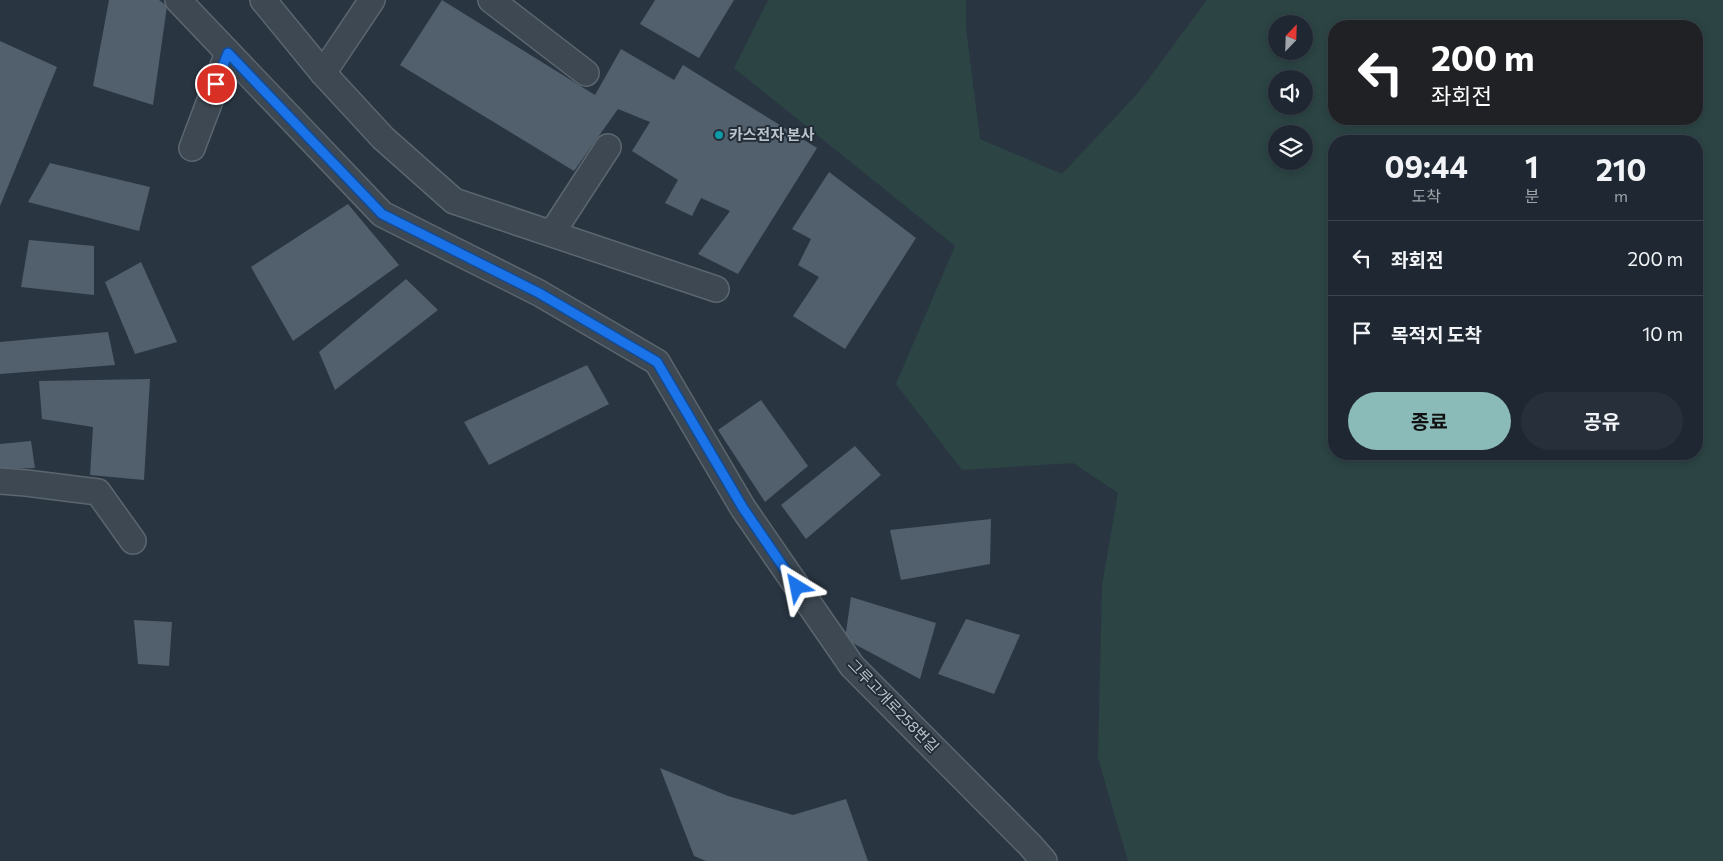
<!DOCTYPE html>
<html lang="ko">
<head>
<meta charset="utf-8">
<style>
  body { margin:0; font-family:Commissioner,"Noto Sans KR",sans-serif; background:#27303a; color:#f1f3f6; height:100vh; display:flex; flex-direction:column; font-size:19px; white-space:nowrap }
  * { box-sizing:border-box; margin:0 }
  p { font-size:16px; color:#a1a6ac }
  .icon { flex:none; width:28px; height:28px; fill:none; stroke:currentColor; stroke-width:2; stroke-linecap:round; stroke-linejoin:round }
  .map { position:relative; flex:1; overflow:hidden }
  .sheet { position:absolute; left:1328px; top:135px; width:375px; height:325px; display:flex; flex-direction:column; background:#1f2832; border-radius:20px; box-shadow:0 2px 8px #0003,0 0 0 1px #3c444d }
  .sheet>* { flex:none }
  .guide { position:absolute; left:1328px; top:20px; width:375px; height:105px; border-radius:20px; box-shadow:0 2px 8px #0003,0 0 0 1px #3c444d; background:#202124; color:#fff; overflow:hidden }
  .needle { width:32px; rotate:23deg }
  .buttons { position:absolute; left:1268px; top:15px; display:grid; gap:10px }
  .buttons a { display:grid; place-items:center; width:45px; height:45px; border-radius:50%; background:#1f2832; box-shadow:0 2px 8px #0003,0 0 0 1px #3c444d; font-size:25px }
  .pin { position:absolute; display:grid; place-items:center; width:42px; height:42px; color:#fff; margin:-21px; border:2px solid #fff; border-radius:50%; box-shadow:0 1px 5px #0007 }
  .me { position:absolute; width:55px; margin:-28px; rotate:325deg; stroke-linejoin:round; filter:drop-shadow(0 0 4px #0008) }
  .turn { display:flex; align-items:center; gap:18px; height:105px; padding:0 20px; font-size:22px }
  .turn .icon { width:65px; height:65px; stroke-width:2.5 }
  .turn b { display:block; font-size:35px; line-height:42px }
  .eta { display:flex; justify-content:space-evenly; align-items:center; height:85px; text-align:center }
  .eta b { font-size:30px; font-weight:700; line-height:35px }
  .action { display:flex; gap:10px; margin-top:auto; padding:10px 20px }
  .action a { flex:1; height:58px; border-radius:30px; background:#8bbbb9; color:#111; font-size:20px; font-weight:700; line-height:58px; text-align:center }
  .action a+a { background:#27303a; color:#f1f3f6 }
  ul { padding:0; list-style:none }
  li { display:flex; align-items:center; gap:15px; height:75px; padding:0 20px; border-top:1px solid #3c444d }
  li div { flex:1 }
  li b { display:block; font-size:19px }
  li em { font-style:normal }
  .map>svg:first-child { display:block }
  .green { fill:#2c4444; fill-rule:evenodd }
  .building { fill:#525f6c }
  .lines { fill:none; stroke-linecap:round; stroke-linejoin:round }
  .minor-casing { stroke:#5b666f; stroke-width:28 }
  .minor { stroke:#3d4852; stroke-width:25 }
  .route-casing { stroke:#114b97; stroke-width:12 }
  .route { stroke:#1a73e8; stroke-width:9 }
  .culture-dot { fill:#0f9aa8; stroke:#222d37; stroke-width:2 }
  .labels { text-anchor:middle; stroke-width:4; stroke-linejoin:round; paint-order:stroke }
  .poi-label { font-size:15px; font-weight:bold; fill:#bac3cb; stroke:#222d37; text-anchor:start }
  .street-label { font-size:15px; fill:#bac3cb; stroke:#222d37 }
</style>
</head>
<body>
<div class="map">
<svg width="1723" height="861" viewBox="0 0 1723 861">
  <rect width="100%" height="100%" fill="#293642"/>
  <!-- green -->
  <path class="green" d="M768,0H966V28L980,139L1062,174L1138,93L1207,0H1723V861H1128L1098,758L1102,585L1118,493L1073,463L962,470L896,384L955,246L734,68ZM1276,24H1304V51H1276ZM1334,26H1696V119H1334ZM1276,79H1304V106H1276ZM1276,134H1304V161H1276ZM1334,141H1696V454H1334Z"/>
  <!-- building -->
  <g class="building">
    <polygon points="109,0 159,0 167,6 153,105 93,86"/>
    <polygon points="442,0 595,95 621,49 674,80 683,65 817,148 738,274 698,254 730,211 701,198 692,216 665,203 678,180 632,151 650,122 618,109 574,171 400,65"/>
    <polygon points="655,0 734,0 699,58 640,24"/>
    <polygon points="0,41 57,67 0,206"/>
    <polygon points="50,163 150,187 139,231 28,202"/>
    <polygon points="829,172 916,238 845,349 793,316 819,277 798,265 811,239 792,229"/>
    <polygon points="348,204 399,265 293,341 251,267"/>
    <polygon points="29,240 94,246 94,295 21,287"/>
    <polygon points="141,262 177,342 135,354 105,282"/>
    <polygon points="406,279 438,310 335,390 319,352"/>
    <polygon points="108,332 115,365 0,374 0,342"/>
    <polygon points="587,365 609,404 489,465 464,422"/>
    <polygon points="150,379 144,480 90,475 93,427 42,419 39,381"/>
    <polygon points="761,400 808,466 765,502 718,430"/>
    <polygon points="31,441 35,468 0,469 0,444"/>
    <polygon points="855,446 881,475 806,539 781,505"/>
    <polygon points="991,519 990,564 901,580 890,530"/>
    <polygon points="851,597 936,623 920,679 845,639"/>
    <polygon points="966,619 1020,635 994,694 938,674"/>
    <polygon points="134,620 172,622 169,666 138,664"/>
    <polygon points="660,768 728,796 793,815 846,799 868,861 706,861 694,856"/>
  </g>
  <g class="lines">
    <!-- minor casing -->
    <g class="minor-casing">
      <g id="minor">
        <polyline points="178,0 382,214 539,293 657,362 743,508 852,666 1030,845 1044,861"/>
        <polyline points="263,0 323,73 383,138 454,201 716,289"/>
        <polyline points="491,0 586,73"/>
        <polyline points="323,73 372,0"/>
        <polyline points="192,148 228,53"/>
        <polyline points="552,233 608,147"/>
        <polyline points="0,481 26,483 98,492 133,541"/>
      </g>
    </g>
    <!-- minor -->
    <use href="#minor" class="minor"/>
  </g>
  <g class="lines">
    <!-- route casing -->
    <g class="route-casing">
      <polyline id="route" points="216,84 228,53 382,214 539,293 657,362 743,508 797,587"/>
    </g>
    <!-- route -->
    <use href="#route" class="route"/>
  </g>
  <!-- markers -->
  <circle class="culture-dot" cx="719" cy="135" r="5"/>
  <g class="labels">
    <!-- poi labels -->
    <g class="poi-label">
      <text x="729" y="140">카스전자 본사</text>
    </g>
    <!-- street labels -->
    <g class="street-label">
      <text transform="translate(893 706) rotate(46)" y="5">그루고개로258번길</text>
    </g>
  </g>
</svg>
<div class="buttons">
<a><svg class="needle" viewBox="-14 -14 28 28"><path d="M0-13l5 13h-10z" fill="#e53935"/><path d="M0 13l5-13h-10z" fill="#a1a6ac"/></svg></a>
<a><svg class="icon" aria-label="sound" viewBox="0 0 24 24"><path d="M4 9h4l5-4v14l-5-4H4zM17 9q2 3 0 6"/></svg></a>
<a><svg class="icon" aria-label="layers" viewBox="0 0 24 24"><path d="M12 4l9 5-9 5-9-5zM3 14l9 5 9-5"/></svg></a>
</div>
<div class="pin" style="left:216px;top:84px;background:#d93025"><svg class="icon" aria-label="arrive" viewBox="0 0 24 24"><path d="M6 21V4h12l-3 4 3 4H6"/></svg></div>
<svg class="me" style="left:797px;top:587px" viewBox="-20 -20 40 40"><path d="M0-17L14 15 0 8-14 15z" fill="#1a73e8" stroke="#fff" stroke-width="4"/></svg>
<div class="guide">
<div class="turn"><svg class="icon" aria-label="left" viewBox="0 0 24 24"><path d="M17 20v-9H6M10 6l-5 5 5 5"/></svg><div><b>200 m</b>좌회전</div></div>
</div>
<section class="sheet">
<div class="eta">
<div><b>09:44</b><p>도착</p></div>
<div><b>1</b><p>분</p></div>
<div><b>210</b><p>m</p></div>
</div>
<ul>
<li><svg class="icon" aria-label="left" viewBox="0 0 24 24"><path d="M17 20v-9H6M10 6l-5 5 5 5"/></svg><div><b>좌회전</b></div><em>200 m</em></li>
<li><svg class="icon" aria-label="arrive" viewBox="0 0 24 24"><path d="M6 21V4h12l-3 4 3 4H6"/></svg><div><b>목적지 도착</b></div><em>10 m</em></li>
</ul>
<div class="action"><a>종료</a><a>공유</a></div>
</section>
</div>
</body>
</html>
